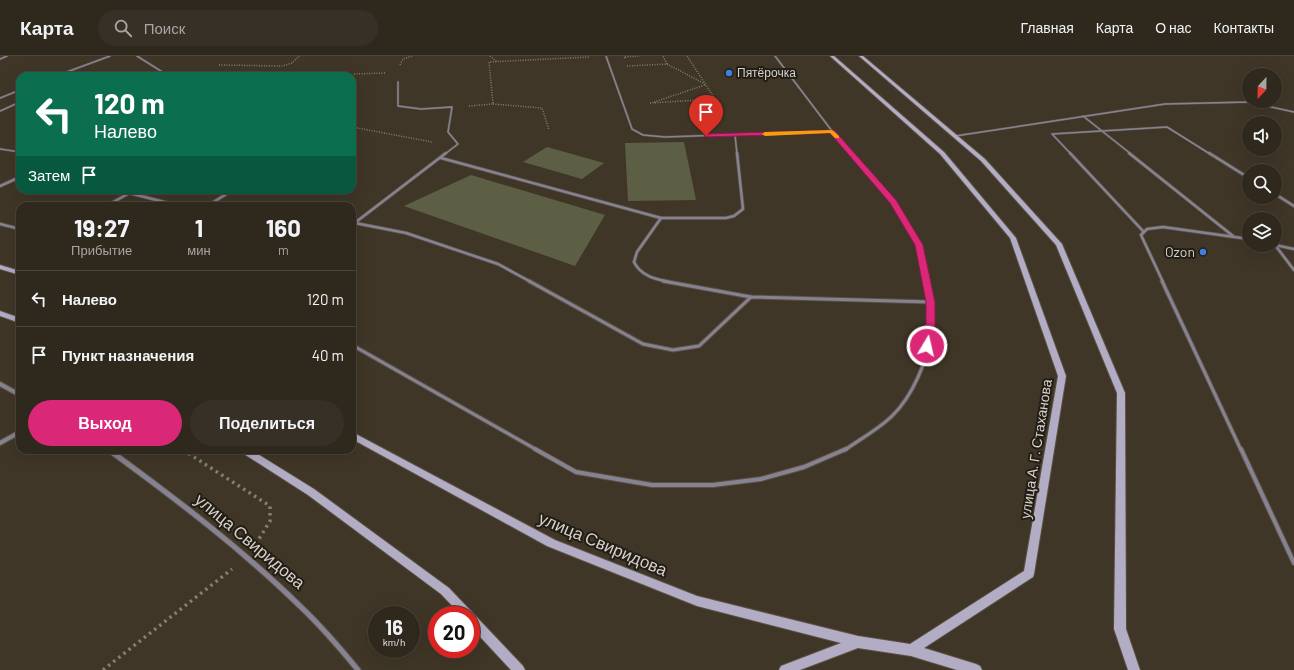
<!DOCTYPE html>
<html lang="ru">
<head>
<meta charset="utf-8">
<style>
  body { margin:0; font-family:Barlow,sans-serif; background:#373026; color:#f1f3f6; height:100vh; display:flex; flex-direction:column; font-size:15px; white-space:nowrap }
  * { box-sizing:border-box; margin:0 }
  p { font-size:13px; color:#a7a6a4 }
  .icon { flex:none; width:22px; height:22px; fill:none; stroke:currentColor; stroke-width:2; stroke-linecap:round; stroke-linejoin:round }
  .map { position:relative; flex:1; overflow:hidden }
  .sheet { position:absolute; left:16px; top:146px; width:340px; height:252px; display:flex; flex-direction:column; background:#2f281d; border-radius:12px; box-shadow:0 4px 16px #0002,0 0 0 1px #4a443b }
  .sheet>* { flex:none }
  .hud { position:absolute; left:16px; top:16px; width:340px; height:122px; border-radius:12px; box-shadow:0 4px 16px #0002,0 0 0 1px #4a443b; background:#0b6e4f; color:#fff; overflow:hidden }
  .needle { width:26px; rotate:202deg }
  .controls { position:absolute; left:1242px; top:12px; display:grid; gap:8px }
  .controls a { display:grid; place-items:center; width:40px; height:40px; border-radius:50%; background:#2f281d; box-shadow:0 4px 16px #0002,0 0 0 1px #4a443b; font-size:20px }
  .speed { position:absolute; left:368px; top:550px; display:flex; gap:8px; font-size:20px; font-weight:700; text-align:center }
  .speed>* { display:grid; place-content:center; width:52px; height:52px; border-radius:50%; background:#2f281d; box-shadow:0 4px 16px #0002,0 0 0 1px #4a443b; line-height:1 }
  .speed small { font-size:10px; font-weight:400 }
  .speed .limit { border:6px solid #d22; background:#fff; color:#111 }
  .pin { position:absolute; display:grid; place-items:center; width:34px; height:34px; color:#fff; margin:-41px -17px; border-radius:50% 50% 50% 0; rotate:-45deg; box-shadow:0 0 4px #0007 }
  .pin .icon { rotate:45deg }
  .me { position:absolute; width:44px; margin:-22px; rotate:9deg; stroke-linejoin:round; filter:drop-shadow(0 0 3px #0008) }
  .turn { display:flex; align-items:center; gap:14px; height:84px; padding:0 12px; font-size:18px }
  .turn .icon { width:52px; height:52px; stroke-width:2.5 }
  .turn b { display:block; font-size:28px; line-height:34px }
  .then { display:flex; align-items:center; height:38px; padding:0 12px; background:#0003; gap:8px; font-size:15px }
  .eta { display:flex; justify-content:space-evenly; align-items:center; height:68px; text-align:center }
  .eta b { font-size:24px; font-weight:700; line-height:28px }
  .primary-button { display:flex; gap:8px; margin-top:auto; padding:8px 12px }
  .primary-button a { flex:1; height:46px; border-radius:24px; background:#db2777; color:#fff; font-size:16px; font-weight:700; line-height:46px; text-align:center }
  .primary-button a+a { background:#373026; color:#f1f3f6 }
  ul { padding:0; list-style:none }
  li { display:flex; align-items:center; gap:12px; height:56px; padding:0 12px; border-top:1px solid #4a443b }
  li div { flex:1 }
  li b { display:block; font-size:15px }
  li em { font-style:normal }
  header { display:flex; align-items:center; gap:24px; box-sizing:border-box; height:56px; padding:0 20px; background:#2f281d; border-bottom:1px solid #4a443b }
  header strong { font-size:19px }
  nav { display:flex; gap:22px; margin-inline-start:auto; font-size:14px }
  .search { width:280px; height:36px; background:#373026; display:flex; align-items:center; gap:10px; box-sizing:border-box; padding:0 14px; border-radius:22px; color:#a7a6a4; font-size:15px }
  .map>svg:first-child { display:block }
  .green { fill:#5c5f43 }
  .lines { fill:none; stroke-linecap:round; stroke-linejoin:round }
  .lane-far3-casing { stroke:#5a5244; stroke-width:2.5 }
  .lane-far2-casing { stroke:#5a5244; stroke-width:4 }
  .lane-far1-casing { stroke:#5a5244; stroke-width:5 }
  .lane-casing { stroke:#5a5244; stroke-width:6 }
  .street-far1-casing { stroke:#5a5244; stroke-width:6 }
  .street-casing { stroke:#5a5244; stroke-width:7 }
  .secondary-casing { stroke:#5a5244; stroke-width:2 }
  .path-far1 { stroke:#857e72; stroke-width:1.5; stroke-dasharray:1 1.5; stroke-linecap:butt }
  .path { stroke:#857e72; stroke-width:3.5; stroke-dasharray:2.5 4; stroke-linecap:butt }
  .lane-far3 { stroke:#868291; stroke-width:1.5 }
  .lane-far2 { stroke:#868291; stroke-width:2.5 }
  .lane-far1 { stroke:#868291; stroke-width:3 }
  .lane { stroke:#868291; stroke-width:4 }
  .street-far1 { stroke:#868291; stroke-width:4 }
  .street { stroke:#868291; stroke-width:5 }
  .secondary { fill:#b2acc4; fill-rule:evenodd }
  .route { fill:#db2777; stroke:#8e194d }
  .slow { fill:#f59e0b }
  .shop-dot { fill:#3f7fe0; stroke:#221e17; stroke-width:1.5 }
  .labels { text-anchor:middle; stroke-width:4; stroke-linejoin:round; paint-order:stroke }
  .far-poi-label { font-size:12px; fill:#d6d1c7; stroke:#221e17; text-anchor:start }
  .poi-label { font-size:14px; fill:#d6d1c7; stroke:#221e17; text-anchor:end }
  .street-label { font-size:14px; fill:#d6d1c7; stroke:#221e17 }
  .near-street-label { font-size:17px; fill:#d6d1c7; stroke:#221e17 }
</style>
</head>
<body>
<header>
<strong>Карта</strong>
<div class="search"><svg class="icon" aria-label="search" viewBox="0 0 24 24"><circle cx="10" cy="10" r="6"/><path d="M15 15l6 6"/></svg>Поиск</div>
<nav><a>Главная</a><a>Карта</a><a>О нас</a><a>Контакты</a></nav>
</header>
<div class="map">
<svg width="1294" height="614" viewBox="0 0 1294 614">
  <rect width="100%" height="100%" fill="#3f3627"/>
  <!-- green -->
  <g class="green">
    <polygon points="684,86 696,144 628,145 625,87"/>
    <polygon points="547,91 604,107 582,123 523,106"/>
    <polygon points="471,119 605,159 575,210 404,150"/>
  </g>
  <g class="lines">
    <!-- lane-far3 casing -->
    <g class="lane-far3-casing">
      <g id="lane-far3">
        <polyline points="137,0 164,17 207,20"/>
        <polyline points="606,0 632,73 643,79 665,81 832,75"/>
        <polyline points="775,0 832,75 852,98"/>
        <polyline points="0,3 7,0"/>
        <polyline points="56,20 110,0"/>
        <polyline points="398,26 398,50 421,53 452,51 448,76 458,88 445,98"/>
        <polyline points="0,42 20,34"/>
        <polyline points="0,55 20,46"/>
        <polyline points="1083,60 1131,98"/>
        <polyline points="735,79 737,98"/>
        <polyline points="955,80 1165,48 1249,46 1294,56"/>
        <polyline points="0,93 20,96"/>
        <polyline points="1071,98 1052,78 1167,71 1210,98"/>
      </g>
    </g>
    <!-- lane-far2 casing -->
    <g class="lane-far2-casing">
      <g id="lane-far2">
        <polyline points="851,97 893,146 919,189 926,226"/>
        <polyline points="1070,97 1143,175"/>
        <polyline points="1129,97 1233,180"/>
        <polyline points="1209,97 1249,122"/>
        <polyline points="441,102 661,162"/>
        <polyline points="0,130 20,121"/>
        <polyline points="129,137 180,150"/>
        <polyline points="1275,138 1294,150"/>
        <polyline points="106,150 135,134"/>
        <polyline points="207,150 233,134"/>
        <polyline points="355,167 406,177 498,208 531,226"/>
        <polyline points="0,168 20,173"/>
        <polyline points="352,169 446,97"/>
        <polyline points="1275,189 1294,214"/>
        <polyline points="1275,189 1294,193"/>
        <path d="M669,226C655,223 641,220 634,206L637,196L661,162H726L734,160L743,153L737,97"/>
        <polyline points="1163,226 1141,179 1147,173 1163,171 1249,183"/>
      </g>
    </g>
    <!-- lane-far1 casing -->
    <g class="lane-far1-casing">
      <g id="lane-far1">
        <polyline points="529,225 643,288 673,294 699,290 751,241"/>
        <polyline points="663,225 751,241 930,246"/>
        <polyline points="1162,225 1241,394"/>
        <polyline points="352,289 537,394"/>
        <path d="M845,394C860,383 879,373 892,360C912,341 928,304 931,277C933,260 929,242 926,225"/>
      </g>
    </g>
    <!-- lane casing -->
    <g class="lane-casing">
      <g id="lane">
        <polyline points="535,393 576,416 652,429 713,429 761,423 804,411 846,393"/>
        <polyline points="1241,393 1294,507"/>
      </g>
    </g>
    <!-- street-far1 casing -->
    <g class="street-far1-casing">
      <g id="street-far1">
        <polyline points="0,328 20,339"/>
        <polyline points="0,387 20,376"/>
      </g>
    </g>
    <!-- street casing -->
    <g class="street-casing">
      <path id="street" d="M109,394C176,443 242,493 301,551C322,571 340,592 358,614"/>
    </g>
    <!-- secondary casing -->
    <g class="secondary-casing">
      <g id="secondary">
        <polygon points="830,0 834,0 944,96 1016,182 1066,320 1034,518 1033,521 924,592 976,608 980,610 982,614 957,614 911,600 858,592 800,614 779,614 781,610 841,587 697,550 547,490 352,383 352,376 555,484 697,540 858,580 910,588 1024,515 1058,320 1010,182 940,98"/>
        <polygon points="859,0 863,0 985,103 1062,188 1125,337 1126,573 1140,614 1128,614 1114,573 1117,337 1056,189 981,105"/>
        <polygon points="0,209 20,215 20,219 0,213"/>
        <polygon points="0,255 20,262 20,267 0,260"/>
        <polygon points="239,394 251,394 314,433 449,532 523,610 525,614 511,614 471,571 471,559 461,559 441,538 308,439 241,396"/>
      </g>
    </g>
    <!-- path-far1 -->
    <g class="path-far1">
      <polyline points="490,0 497,6"/>
      <polyline points="625,2 624,1 639,0"/>
      <polyline points="667,8 705,28"/>
      <polyline points="219,9 282,10 292,7 299,0"/>
      <polyline points="400,9 403,3 412,0"/>
      <polyline points="627,10 667,8 663,0"/>
      <polyline points="354,18 385,17"/>
      <polyline points="654,46 705,29"/>
      <polyline points="650,47 715,43 687,0"/>
      <polyline points="493,48 542,52 549,74"/>
      <polyline points="469,50 493,48 489,6 590,1"/>
      <polyline points="352,71 432,86"/>
    </g>
    <!-- path -->
    <g class="path">
      <polyline points="183,394 270,450 270,465 257,486"/>
      <polyline points="103,614 232,513"/>
    </g>
    <!-- lane-far3 -->
    <use href="#lane-far3" class="lane-far3"/>
    <!-- lane-far2 -->
    <use href="#lane-far2" class="lane-far2"/>
    <!-- lane-far1 -->
    <use href="#lane-far1" class="lane-far1"/>
    <!-- lane -->
    <use href="#lane" class="lane"/>
    <!-- street-far1 -->
    <use href="#street-far1" class="street-far1"/>
    <!-- street -->
    <use href="#street" class="street"/>
    <!-- secondary -->
    <use href="#secondary" class="secondary"/>
  </g>
  <!-- route -->
  <polygon class="route" points="834,74 896,144 923,189 935,246 935,277 931,292 924,292 923,290 926,277 926,246 915,189 890,147 830,77 706,81 704,80 706,78"/>
  <!-- slow -->
  <polygon class="slow" points="832,74 839,80 839,82 835,82 830,77 765,80 762,78 765,76"/>
  <!-- markers -->
  <g class="shop-dot">
    <circle cx="729" cy="17" r="4"/>
    <circle cx="1203" cy="196" r="4"/>
  </g>
  <g class="labels">
    <!-- far-poi labels -->
    <g class="far-poi-label">
      <text x="737" y="21">Пятёрочка</text>
    </g>
    <!-- poi labels -->
    <g class="poi-label">
      <text x="1195" y="201">Ozon</text>
    </g>
    <!-- street labels -->
    <g class="street-label">
      <text transform="translate(1036 393) rotate(-81)" y="5">улица А. Г. Стаханова</text>
    </g>
    <!-- near-street labels -->
    <g class="near-street-label">
      <text transform="translate(250 485) rotate(40)" y="6">улица Свиридова</text>
      <text transform="translate(603 488) rotate(23)" y="6">улица Свиридова</text>
    </g>
  </g>
</svg>
<div class="controls">
<a><svg class="needle" viewBox="-14 -14 28 28"><path d="M0-13l5 13h-10z" fill="#e53935"/><path d="M0 13l5-13h-10z" fill="#a7a6a4"/></svg></a>
<a><svg class="icon" aria-label="sound" viewBox="0 0 24 24"><path d="M4 9h4l5-4v14l-5-4H4zM17 9q2 3 0 6"/></svg></a>
<a><svg class="icon" aria-label="search" viewBox="0 0 24 24"><circle cx="10" cy="10" r="6"/><path d="M15 15l6 6"/></svg></a>
<a><svg class="icon" aria-label="layers" viewBox="0 0 24 24"><path d="M12 4l9 5-9 5-9-5zM3 14l9 5 9-5"/></svg></a>
</div>
<div class="speed"><div>16<small>km/h</small></div><div class="limit">20</div></div>
<div class="pin" style="left:706px;top:80px;background:#d93025"><svg class="icon" aria-label="arrive" viewBox="0 0 24 24"><path d="M6 21V4h12l-3 4 3 4H6"/></svg></div>
<svg class="me" style="left:927px;top:290px" viewBox="-20 -20 40 40"><circle r="17" fill="#db2777" stroke="#fff" stroke-width="3"/><path d="M0-11L8 9 0 5-8 9z" fill="#fff"/></svg>
<div class="hud">
<div class="turn"><svg class="icon" aria-label="left" viewBox="0 0 24 24"><path d="M17 20v-9H6M10 6l-5 5 5 5"/></svg><div><b>120 m</b>Налево</div></div>
<div class="then">Затем<svg class="icon" aria-label="arrive" viewBox="0 0 24 24"><path d="M6 21V4h12l-3 4 3 4H6"/></svg></div>
</div>
<section class="sheet">
<div class="eta">
<div><b>19:27</b><p>Прибытие</p></div>
<div><b>1</b><p>мин</p></div>
<div><b>160</b><p>m</p></div>
</div>
<ul>
<li><svg class="icon" aria-label="left" viewBox="0 0 24 24"><path d="M17 20v-9H6M10 6l-5 5 5 5"/></svg><div><b>Налево</b></div><em>120 m</em></li>
<li><svg class="icon" aria-label="arrive" viewBox="0 0 24 24"><path d="M6 21V4h12l-3 4 3 4H6"/></svg><div><b>Пункт назначения</b></div><em>40 m</em></li>
</ul>
<div class="primary-button"><a>Выход</a><a>Поделиться</a></div>
</section>
</div>
</body>
</html>
